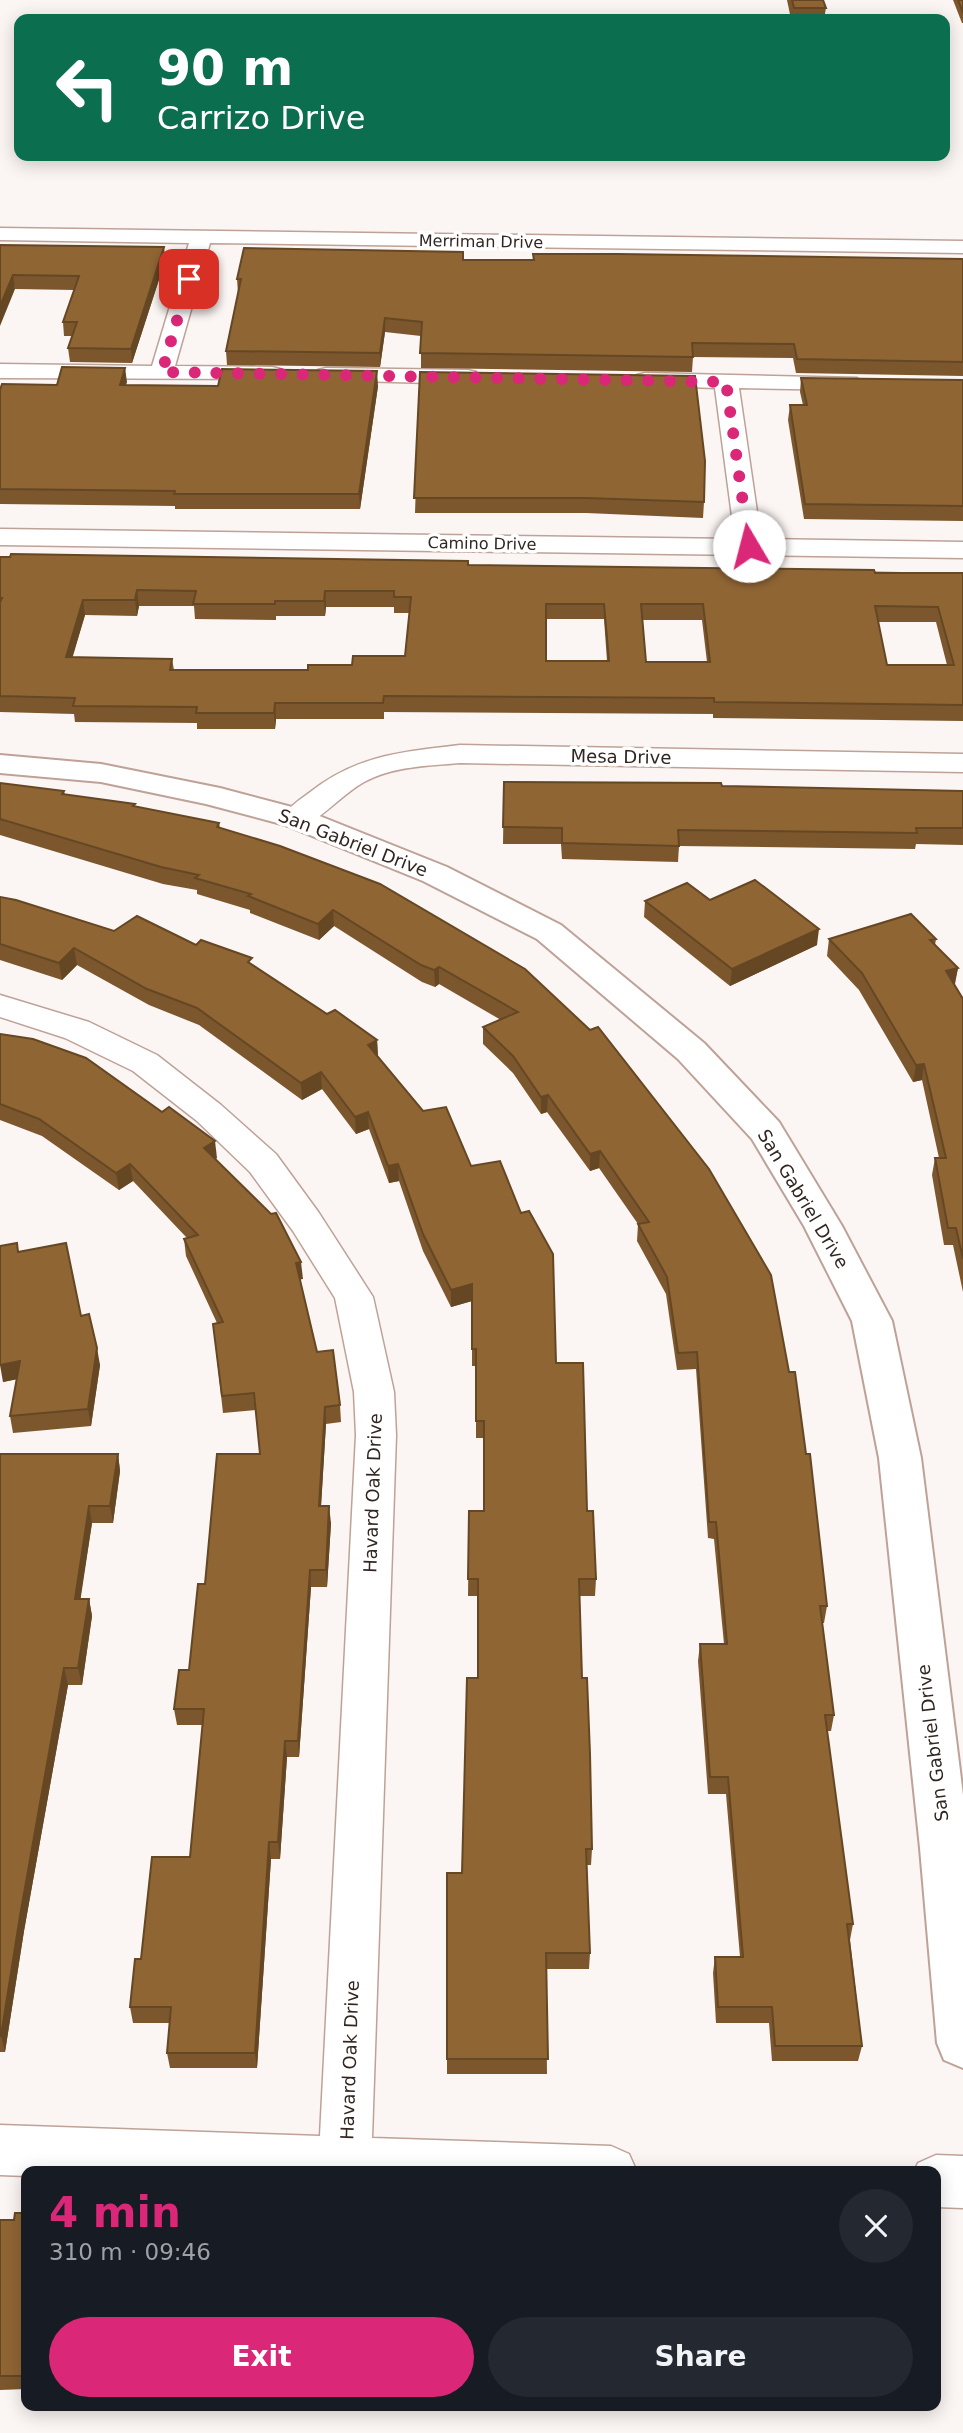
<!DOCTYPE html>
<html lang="en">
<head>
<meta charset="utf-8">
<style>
  body { margin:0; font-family:"DejaVu Sans",sans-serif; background:#242831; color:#f1f3f6; height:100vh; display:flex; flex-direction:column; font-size:26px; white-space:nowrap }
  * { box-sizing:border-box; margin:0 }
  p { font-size:23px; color:#9ea1a6 }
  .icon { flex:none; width:38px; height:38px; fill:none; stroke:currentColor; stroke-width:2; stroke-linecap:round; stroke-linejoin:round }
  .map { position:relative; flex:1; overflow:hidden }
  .side { position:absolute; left:21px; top:2166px; width:920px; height:245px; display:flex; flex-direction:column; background:#171b24; border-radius:14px; box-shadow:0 4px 18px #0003 }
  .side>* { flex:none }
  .hud { position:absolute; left:14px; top:14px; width:936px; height:147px; border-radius:14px; box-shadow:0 4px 18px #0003; background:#0b6e4f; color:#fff; overflow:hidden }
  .pin { position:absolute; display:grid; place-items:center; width:60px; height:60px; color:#fff; margin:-30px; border-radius:14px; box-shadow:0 4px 10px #0006 }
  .me { position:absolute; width:77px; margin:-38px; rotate:352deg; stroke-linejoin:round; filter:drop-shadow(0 0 5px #0008) }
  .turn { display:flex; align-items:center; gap:24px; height:147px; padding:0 28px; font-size:32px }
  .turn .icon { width:91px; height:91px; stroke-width:2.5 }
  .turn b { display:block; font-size:49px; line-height:60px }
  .round { display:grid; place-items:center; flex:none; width:74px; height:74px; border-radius:37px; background:#242831 }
  .overview { display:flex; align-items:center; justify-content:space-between; height:119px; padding:0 28px }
  h1 { font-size:42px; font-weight:700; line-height:52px; color:#db2777 }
  .action { display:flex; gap:14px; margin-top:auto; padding:14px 28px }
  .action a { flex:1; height:80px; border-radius:42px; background:#db2777; color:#fff; font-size:28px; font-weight:700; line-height:80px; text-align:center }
  .action a+a { background:#242831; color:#f1f3f6 }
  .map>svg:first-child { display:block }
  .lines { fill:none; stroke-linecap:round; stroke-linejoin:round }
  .street-casing { stroke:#bea298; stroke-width:3 }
  .secondary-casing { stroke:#bea298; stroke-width:4 }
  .street { fill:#fff; fill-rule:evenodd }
  .secondary { fill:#fff; fill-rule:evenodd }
  .wall { fill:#7c572d; fill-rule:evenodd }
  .shaded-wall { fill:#654724 }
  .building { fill:#906534; stroke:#654724; stroke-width:2; fill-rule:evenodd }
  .route { stroke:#db2777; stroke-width:12; stroke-dasharray:0 21.6 }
  .labels { text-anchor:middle; stroke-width:7; stroke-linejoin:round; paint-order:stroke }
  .far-street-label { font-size:16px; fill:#312622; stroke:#fff }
  .street-label { font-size:18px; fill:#312622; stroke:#fff }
</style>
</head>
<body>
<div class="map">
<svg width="963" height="2433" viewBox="0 0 963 2433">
  <rect width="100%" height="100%" fill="#fbf5f3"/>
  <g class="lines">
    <!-- street casing -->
    <g class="street-casing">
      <g id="street">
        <polygon points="0,228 963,241 963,253 210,243 175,366 272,367 280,369 284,374 280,379 0,378 0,364 152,366 189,243 0,240"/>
        <polygon points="326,368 468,370 476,372 480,377 476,382 468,384 318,380 314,375 318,370"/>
        <polygon points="645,373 857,378 861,383 857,388 849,390 739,388 761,539 963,542 963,558 0,545 0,529 735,539 715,388 637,385 633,380 637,375"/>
        <path d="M460,745L963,754V772L460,763C428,766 393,766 364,782C344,793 325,815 307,824C299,828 293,826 285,824L281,818C288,808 299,800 309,793C357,755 401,752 460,745Z"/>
        <polygon points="0,995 89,1022 157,1055 221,1105 276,1154 319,1213 373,1297 394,1392 396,1435 372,2138 611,2146 629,2154 637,2172 26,2172 26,2176 0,2175 0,2125 320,2136 356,1435 354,1392 335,1298 293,1231 250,1172 197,1121 133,1071 65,1038 0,1017"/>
        <polygon points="936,2155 963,2156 963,2208 936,2207 936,2172 914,2172 918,2163"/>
      </g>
    </g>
    <!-- secondary casing -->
    <g class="secondary-casing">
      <polygon id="secondary" points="0,755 101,764 220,788 307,811 447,867 561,925 704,1043 779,1122 842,1226 892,1321 921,1458 963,1795 963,2068 944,2060 937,2043 920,1848 879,1458 852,1321 804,1226 752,1139 678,1059 537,939 423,881 285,825 206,804 101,782 0,773"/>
    </g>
    <!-- street -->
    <use href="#street" class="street"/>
    <!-- secondary -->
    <use href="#secondary" class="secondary"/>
  </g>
  <!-- wall -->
  <g class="wall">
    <polygon points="787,0 823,0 826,8 824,19 791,19"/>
    <polygon points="953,0 963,0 963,23 962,23"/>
    <polygon points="0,245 164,247 165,261 132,363 70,362 68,348 72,336 64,336 63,322 74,290 15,289"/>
    <polygon points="963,259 963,376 796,373 793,358 693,357 692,372 421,368 421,336 385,332 380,367 227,365 226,351 238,293 237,279 463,260"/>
    <polygon points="125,368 126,385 378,386 360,509 175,509 175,506 0,504 0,390 57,385"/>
    <polygon points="420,372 704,502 703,518 586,513 415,513"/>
    <polygon points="801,378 963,380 963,521 804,519 788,420 790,405 803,405 800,392"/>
    <path d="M0,557L963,573V721L713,718V714L384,712V719H276L275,729H197V723L75,722L74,714L0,712ZM139,606H194L195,619L276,620V616H325L326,607H394V613H410L405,656L352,665L308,670H174L172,659L72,657L85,615L137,616ZM546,619H604L607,661H546ZM642,620H702L707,662H646ZM878,622H936L947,665H887Z"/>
    <polygon points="504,782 963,791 963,845 916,844 915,849 679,846 678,862 562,859 561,844 503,844"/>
    <polygon points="0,783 64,791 65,795 219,823 220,828 525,969 806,1454 827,1606 824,1623 822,1623 834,1715 831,1731 827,1731 853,1924 850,1940 862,2046 858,2061 772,2061 769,2023 716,2023 713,1973 715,1957 740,1957 726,1794 708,1794 698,1661 700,1644 724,1644 714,1539 708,1538 696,1369 677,1370 666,1294 637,1241 638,1224 599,1168 590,1171 547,1112 541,1114 513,1073 483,1044 483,1027 501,1020 439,984 435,987 422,982 334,926 319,940 250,913 250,910 197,894 197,890 163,884 0,835"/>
    <polygon points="0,897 114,931 196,945 253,965 327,1014 377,1040 378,1057 556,1363 587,1511 596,1579 595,1596 579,1596 582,1678 592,1849 591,1865 587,1865 590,1953 589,1969 546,1969 547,2074 447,2074 447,2059 478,1678 478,1596 468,1596 469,1511 484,1511 484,1438 476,1438 476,1366 472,1366 472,1301 451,1307 423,1251 399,1181 389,1183 369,1129 356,1134 322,1089 302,1100 199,1025 149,1005 77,965 62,980 0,960"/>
    <polygon points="710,900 817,945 730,986 644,917 645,901"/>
    <polygon points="829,939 936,939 935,945 958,968 954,985 963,999 963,1292 953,1245 944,1245 932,1175 935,1158 939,1158 922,1080 913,1082 859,990 827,956"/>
    <polygon points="0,1034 217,1158 215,1159 303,1279 300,1279 317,1352 340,1405 341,1422 326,1424 321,1506 331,1523 327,1587 311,1587 299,1757 287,1757 280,1859 271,1859 257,2068 170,2068 167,2053 170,2023 133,2023 130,2007 141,1959 190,1857 203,1725 177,1725 174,1709 189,1670 205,1584 260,1454 256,1410 223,1413 213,1324 217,1323 186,1256 184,1239 187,1238 133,1181 119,1190 42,1136 0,1120"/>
    <polygon points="18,1252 81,1316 100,1365 91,1426 13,1433 10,1416 17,1379 3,1382"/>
    <polygon points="0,1454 118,1454 120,1471 113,1523 92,1523 80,1599 89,1599 92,1616 82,1685 68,1685 24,1931 5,2052 0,2052"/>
    <polygon points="26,2213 26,2389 0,2390 0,2220 14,2220"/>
    <polygon points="535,2406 594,2406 593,2410 535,2410"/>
  </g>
  <!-- shaded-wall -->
  <g class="shaded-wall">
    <polygon points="164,247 165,261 132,363 131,349"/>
    <polygon points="13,275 15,289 0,326 0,306"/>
    <polygon points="385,318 385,332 380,367 380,353"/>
    <polygon points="125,368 127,382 122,399 120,385"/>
    <polygon points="377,371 378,386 360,509 359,494"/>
    <polygon points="137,590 139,606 137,616 135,600"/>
    <polygon points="325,591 326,607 325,616 324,601"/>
    <polygon points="83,600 85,615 68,673 66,657"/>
    <polygon points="275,703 276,719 275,729 274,713"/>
    <polygon points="333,910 334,926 319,940 318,924"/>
    <polygon points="819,929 817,945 730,986 732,969"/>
    <polygon points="74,948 77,965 62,980 59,963"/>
    <polygon points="439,967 439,984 435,987 434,970"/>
    <polygon points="958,968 955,984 943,988 946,971"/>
    <polygon points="377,1040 378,1057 368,1045"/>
    <polygon points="924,1064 922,1080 913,1082 916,1065"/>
    <polygon points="321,1072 322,1089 302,1100 301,1083"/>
    <polygon points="548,1095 547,1112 541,1114 541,1097"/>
    <polygon points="368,1112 369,1129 356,1134 355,1117"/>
    <polygon points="215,1141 217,1158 206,1165 204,1148"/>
    <polygon points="600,1151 599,1168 590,1171 590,1154"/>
    <polygon points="130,1164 133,1181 119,1190 116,1173"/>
    <polygon points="398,1164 399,1181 389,1183 388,1166"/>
    <polygon points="301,1262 303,1279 297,1280 296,1263"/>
    <polygon points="472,1284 472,1301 451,1307 451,1290"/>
    <polygon points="97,1348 100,1365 91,1426 88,1409"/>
    <polygon points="20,1361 23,1378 3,1382 0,1365"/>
    <polygon points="325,1407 326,1424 320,1523 319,1506"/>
    <polygon points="118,1454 120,1471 113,1523 110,1506"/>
    <polygon points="89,1506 92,1523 78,1616 75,1599"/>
    <polygon points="329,1506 331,1523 327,1587 326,1570"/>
    <polygon points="310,1570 311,1587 299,1757 298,1741"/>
    <polygon points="89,1599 92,1616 82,1685 78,1668"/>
    <polygon points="64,1668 68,1685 24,1931 5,2052 1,2036 20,1916"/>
    <polygon points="285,1741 287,1757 280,1859 278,1842"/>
    <polygon points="269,1842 271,1859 257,2068 255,2053"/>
  </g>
  <!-- building -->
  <g class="building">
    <polygon points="792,0 823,0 826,8 794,8"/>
    <polygon points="958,0 963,0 963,13"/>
    <polygon points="0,245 164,247 131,349 68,348 77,322 63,322 79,276 13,275 0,306"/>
    <polygon points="244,248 463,252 463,260 534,260 533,254 617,254 963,259 963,362 797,359 794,344 692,343 693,357 420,353 422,322 385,318 380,353 226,351 241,279 237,279"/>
    <polygon points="62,367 125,368 120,385 218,386 222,369 377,371 359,494 174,494 175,491 0,489 0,390 2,384 57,385"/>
    <polygon points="420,372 695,376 705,461 704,502 586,498 414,498"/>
    <polygon points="801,378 963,380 963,506 805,504 790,405 807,405"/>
    <path d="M11,554L468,561V565L874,570L875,573H963V705L714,702V698L384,696L383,703H275L274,713H196L197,707L73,706L75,698L0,696V602L2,598H0V557H10ZM137,590L196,591L193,604H275V601H324L325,591H394V597H411L405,656H353L352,665H308V670H170L172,659L66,657L83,600H135ZM546,604H604L609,661H546ZM641,604H703L710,662H646ZM875,606L938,607L954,665H887Z"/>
    <polygon points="504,782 721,783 722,786 963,791 963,828 916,828 917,833 678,830 679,846 562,843 562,828 503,827"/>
    <polygon points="0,783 64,791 62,794 135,804 133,806 219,823 217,827 280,846 380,884 525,969 590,1030 598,1027 709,1169 771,1275 789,1372 795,1372 806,1454 810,1454 827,1606 820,1606 834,1715 825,1715 853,1924 847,1924 862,2046 775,2046 772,2007 718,2007 715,1957 743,1957 728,1777 710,1777 700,1644 727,1644 716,1522 709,1522 697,1352 678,1353 667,1277 638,1224 649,1222 600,1151 590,1154 548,1095 541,1097 513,1056 483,1027 518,1012 439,967 434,970 421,965 333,910 318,924 248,896 251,894 195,878 199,875 161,867 0,819"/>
    <polygon points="755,880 819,929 732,969 645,901 687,883 710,900"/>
    <polygon points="0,897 16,900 114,931 137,916 196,945 201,940 252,958 248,962 327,1014 335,1010 377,1040 368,1045 423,1111 446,1107 471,1166 500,1161 521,1213 529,1211 553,1254 556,1363 583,1363 587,1511 593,1511 596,1579 579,1579 582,1678 587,1678 590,1754 592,1849 586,1849 590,1953 546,1953 548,2059 447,2059 447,1873 462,1873 467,1678 478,1678 478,1579 468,1579 469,1511 484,1511 484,1421 476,1421 476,1349 472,1349 472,1284 451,1290 423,1234 398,1164 388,1166 368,1112 355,1117 321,1072 301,1083 197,1008 147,989 74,948 59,963 0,944"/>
    <polygon points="911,914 936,939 930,940 958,968 946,971 963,999 963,1259 956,1228 948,1228 935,1158 946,1158 924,1064 916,1065 862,973 829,939"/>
    <polygon points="0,1034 33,1039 86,1058 162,1112 169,1107 215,1141 204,1148 271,1214 276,1213 301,1262 296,1263 317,1352 333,1350 340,1405 325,1407 319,1506 329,1506 326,1570 310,1570 298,1741 285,1741 278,1842 269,1842 255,2053 167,2053 171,2007 130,2007 135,1959 141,1959 152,1857 190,1857 204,1709 174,1709 179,1670 189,1670 198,1584 205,1584 217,1454 260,1454 254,1393 222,1396 213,1324 223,1322 184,1239 198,1235 130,1164 116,1173 39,1119 0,1104"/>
    <polygon points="17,1243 18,1252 66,1243 81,1316 89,1314 97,1348 88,1409 10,1416 20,1361 0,1365 0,1246"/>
    <polygon points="0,1454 118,1454 110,1506 89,1506 75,1599 89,1599 78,1668 64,1668 20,1916 1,2036 0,2036"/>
    <polygon points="15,2213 26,2213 26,2376 0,2376 0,2220 14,2220"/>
  </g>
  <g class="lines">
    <!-- route -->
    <polyline class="route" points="189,279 162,372 726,382 749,546"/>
  </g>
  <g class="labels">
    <!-- far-street labels -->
    <g class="far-street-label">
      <text transform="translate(481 241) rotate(1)" y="6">Merriman Drive</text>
      <text transform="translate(482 543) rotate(1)" y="6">Camino Drive</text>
    </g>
    <!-- street labels -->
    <g class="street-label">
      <text transform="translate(621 757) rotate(1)" y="6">Mesa Drive</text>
      <text transform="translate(353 843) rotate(21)" y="6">San Gabriel Drive</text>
      <text transform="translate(803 1199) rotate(59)" y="6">San Gabriel Drive</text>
      <text transform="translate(373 1493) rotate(-88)" y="6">Havard Oak Drive</text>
      <text transform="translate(933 1743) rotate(-97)" y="6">San Gabriel Drive</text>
      <text transform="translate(350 2060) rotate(-88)" y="6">Havard Oak Drive</text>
    </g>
  </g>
</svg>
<div class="pin" style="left:189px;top:279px;background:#d93025"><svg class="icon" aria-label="arrive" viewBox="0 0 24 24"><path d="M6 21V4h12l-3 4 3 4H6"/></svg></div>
<svg class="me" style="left:749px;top:546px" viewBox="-20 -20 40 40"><circle r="19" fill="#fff"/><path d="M0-13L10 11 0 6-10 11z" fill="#db2777"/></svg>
<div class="hud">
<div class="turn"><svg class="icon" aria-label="left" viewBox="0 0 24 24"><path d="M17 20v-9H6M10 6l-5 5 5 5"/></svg><div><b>90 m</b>Carrizo Drive</div></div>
</div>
<section class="side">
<div class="overview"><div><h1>4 min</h1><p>310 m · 09:46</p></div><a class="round"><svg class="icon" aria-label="close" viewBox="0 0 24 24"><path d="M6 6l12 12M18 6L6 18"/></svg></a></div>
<div class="action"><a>Exit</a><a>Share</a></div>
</section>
</div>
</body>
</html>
